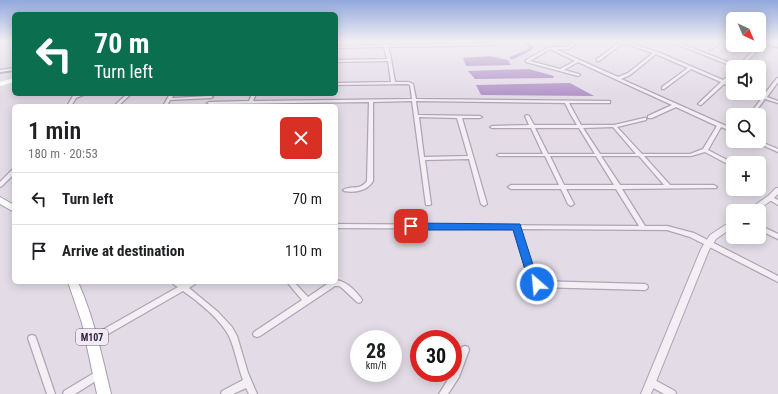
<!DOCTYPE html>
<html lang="en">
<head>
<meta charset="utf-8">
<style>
  body { margin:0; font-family:"Roboto Condensed",sans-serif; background:#f6f6f6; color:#202124; height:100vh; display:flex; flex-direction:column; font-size:15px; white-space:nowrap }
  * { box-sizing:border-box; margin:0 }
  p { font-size:13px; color:#757577 }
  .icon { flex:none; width:22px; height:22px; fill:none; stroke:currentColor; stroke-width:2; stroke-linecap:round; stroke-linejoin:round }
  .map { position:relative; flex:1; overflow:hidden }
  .panel { position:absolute; left:12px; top:104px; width:326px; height:180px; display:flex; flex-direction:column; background:#fff; border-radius:6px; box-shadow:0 2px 10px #0003 }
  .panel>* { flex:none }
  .guide { position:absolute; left:12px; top:12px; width:326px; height:84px; border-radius:6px; box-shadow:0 2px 10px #0003; background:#0b6e4f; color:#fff; overflow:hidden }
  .needle { width:26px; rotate:136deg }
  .fabs { position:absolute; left:726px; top:12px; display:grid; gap:8px }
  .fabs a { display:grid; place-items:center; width:40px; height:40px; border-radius:6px; background:#fff; box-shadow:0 2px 10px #0003; font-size:20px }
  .speed { position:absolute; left:350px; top:330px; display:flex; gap:8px; font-size:20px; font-weight:700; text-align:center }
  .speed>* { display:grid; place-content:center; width:52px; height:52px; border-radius:50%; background:#fff; box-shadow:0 2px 10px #0003; line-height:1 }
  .speed small { font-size:10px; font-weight:400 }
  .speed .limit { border:6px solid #d22; background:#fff; color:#111 }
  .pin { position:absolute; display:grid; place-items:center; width:34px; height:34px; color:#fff; margin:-17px; border-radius:8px; box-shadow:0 2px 6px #0006 }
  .me { position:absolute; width:44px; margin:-22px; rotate:333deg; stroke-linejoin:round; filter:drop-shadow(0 0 3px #0008) }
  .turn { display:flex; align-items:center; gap:14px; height:84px; padding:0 16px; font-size:18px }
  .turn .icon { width:52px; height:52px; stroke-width:2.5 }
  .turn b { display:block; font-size:28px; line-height:34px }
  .round { display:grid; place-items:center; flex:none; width:42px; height:42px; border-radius:6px; background:#f6f6f6 }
  .head { display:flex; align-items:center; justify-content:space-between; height:68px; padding:0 16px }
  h1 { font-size:24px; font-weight:600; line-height:30px }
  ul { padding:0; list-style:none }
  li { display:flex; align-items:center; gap:12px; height:52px; padding:0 16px; border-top:1px solid #e0e0e0 }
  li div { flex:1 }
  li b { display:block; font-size:15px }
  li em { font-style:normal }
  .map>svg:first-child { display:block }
  .water { fill:#b295c9 }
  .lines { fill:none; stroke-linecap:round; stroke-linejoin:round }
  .stream { stroke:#b295c9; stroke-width:1.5 }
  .canal { fill:#b295c9; fill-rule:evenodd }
  .minor-casing { stroke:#afa5b4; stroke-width:2.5 }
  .tertiary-casing { stroke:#afa5b4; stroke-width:2 }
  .primary-casing { stroke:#aa9bb3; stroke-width:2 }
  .minor { fill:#f3eff5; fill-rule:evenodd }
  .tertiary { fill:#f3eff5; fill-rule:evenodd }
  .secondary { fill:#fff; fill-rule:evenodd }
  .primary { fill:#fff; fill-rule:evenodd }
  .route { fill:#1a73e8; stroke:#114b97 }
  .labels { text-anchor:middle; stroke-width:3; stroke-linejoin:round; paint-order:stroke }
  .shield { fill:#f1ebf5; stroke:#6e6075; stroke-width:1 }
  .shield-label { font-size:10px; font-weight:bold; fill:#36253e }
</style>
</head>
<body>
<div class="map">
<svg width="778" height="394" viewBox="0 0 778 394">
  <rect width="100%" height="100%" fill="#e3dce7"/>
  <!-- water -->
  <g class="water">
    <polygon points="490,56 508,60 511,65 469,66 466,66 463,58"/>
    <polygon points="529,69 554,76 553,78 475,79 468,71"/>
    <polygon points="570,83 594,96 481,95 476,85"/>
  </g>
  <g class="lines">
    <!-- stream -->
    <polyline class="stream" points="765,44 778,48"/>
    <!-- canal -->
    <g class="canal">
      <polygon points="521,41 526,41 533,46 532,50 514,59 510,59 510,57 528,49 529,47"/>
      <polygon points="759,41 761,41 762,42 759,43"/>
      <polygon points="14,70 14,72 0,74 0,72"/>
    </g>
    <!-- minor casing -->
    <g class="minor-casing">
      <g id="minor">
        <path d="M382,41H386L387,45L500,43V45H499L388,47L390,53L395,82H409L413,84L416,99L609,101H610V103H569L581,125H614L644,118H646V120L617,127L642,154H690L703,149L717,126L676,107L652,118H648V116L672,105L578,62L564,70L579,74L580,75L578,76L526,62V60L549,47H567L576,41H580L569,49H555L618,77L628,73L653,53L623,43L599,61H597V59L620,42L617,41H623L660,53L723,80L733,72V75L726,82L733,85V87L724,84L701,105H700L698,104L699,103L721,82L691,69L664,89H662V87L688,68L658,55L656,54L630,75L621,79L733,129V132L721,127L708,150L733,163V167L705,152L691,156H644L670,185H714L717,187L716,188L622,189L645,226H667L694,233L778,276V282L690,237L667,230L520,229L535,278L538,281L645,284L647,285L648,287L647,289L645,290L537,287L530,282L529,280L514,229L336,228V224L639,226L616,189H566L574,204L571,206L568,204L561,189H511L508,187L511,185H559L545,156H499L497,155L499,154H543L531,128H492L490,127L492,126L529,125L525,116L527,115L529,116L534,125H577L571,115L565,103L416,101L418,115L480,116L482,117L480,118H462L487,204L484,206L481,204L469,159L425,160L431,204L430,205H426L412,101L373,102V181C367,191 355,193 344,191L343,190C351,185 360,191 367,181L369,102L209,104L207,103L209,102L249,101L252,94H256L253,101L412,99L410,85L408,84L336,85V83L391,82L388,61L336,62V60L387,59L384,47L336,48V46L384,45ZM550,49L575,61L560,69L530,61ZM419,117L457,118L468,156L424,157ZM613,127L636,154H600L583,128ZM535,128H579L595,154H548ZM550,156H596L614,185H564ZM601,156H639L664,185H620Z"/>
        <polygon points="669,41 674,41 738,66 763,41 766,42 741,67 734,67"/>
        <polygon points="718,41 722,41 712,49 710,49 710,47"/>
        <polygon points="14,68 14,70 0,72 0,70"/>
        <polygon points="777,78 778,78 778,82 767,97 778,101 778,103 765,99 753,115 749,115 762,98 750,93 756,93 763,96"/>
        <polygon points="80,94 86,94 76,98 71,106 67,106 73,96"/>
        <polygon points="127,94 131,94 118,106 114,106"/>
        <polygon points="170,94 174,94 172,98 211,96 213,97 211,98 170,100 167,106 163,106"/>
        <polygon points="753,141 759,141 778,149 778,152"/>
        <polygon points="14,169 14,174 2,186 0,187 0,182 12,170"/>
        <polygon points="770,196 778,200 778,205 768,199 767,198"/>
        <polygon points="759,225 778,234 778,239 759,230"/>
        <path d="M336,280C348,282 354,290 361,298L362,300L361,302L359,303L357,302L342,288L339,286H335L260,336L257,337L254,336L253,334L254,332L302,300L287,282H294L308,297L330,282H336Z"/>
        <path d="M172,282H181L184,284L187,282H196L195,284L189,288L218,312L232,327L237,336L248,373L257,394H249L246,388L233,394H221L222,391L243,380C238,367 235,349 229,336C221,320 198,301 183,291L96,341L93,342L90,341L89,339L90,337L178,287L173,284Z"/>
        <polygon points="32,335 35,336 36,338 55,394 47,394 28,338 29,336"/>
        <polygon points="465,346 468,347 469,350 459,377 448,394 439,394 452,373 453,373 462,347"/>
        <polygon points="99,370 102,371 103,374 102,377 75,394 63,394 64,391"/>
        <polygon points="651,378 675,391 676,394 664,394 648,385 647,382 648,379"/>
      </g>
    </g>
    <!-- tertiary casing -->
    <g class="tertiary-casing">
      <g id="tertiary">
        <path d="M776,188H778V194C769,203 759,211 746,211L768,196Z"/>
        <polygon points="733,220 733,227 716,239 709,250 651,394 641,394 701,249 710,235"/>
      </g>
    </g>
    <!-- primary casing -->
    <g class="primary-casing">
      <g id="primary">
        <polygon points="0,197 14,205 14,212 0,204"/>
        <path d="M68,282H78C94,318 102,356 111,394H97L82,323Z"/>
      </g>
    </g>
    <!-- minor -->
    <use href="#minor" class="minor"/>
    <!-- tertiary -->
    <use href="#tertiary" class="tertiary"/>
    <!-- secondary -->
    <polygon class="secondary" points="14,78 14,82 0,86 0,82"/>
    <!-- primary -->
    <use href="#primary" class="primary"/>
  </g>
  <!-- sky -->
  <linearGradient id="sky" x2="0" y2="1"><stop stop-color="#92a8dc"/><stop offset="0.43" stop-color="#f2eff4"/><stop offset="1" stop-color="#f2eff4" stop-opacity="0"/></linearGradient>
  <rect width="778" height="96" fill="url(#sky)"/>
  <!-- route -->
  <polygon class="route" points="411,223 520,224 537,277 543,284 541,287 537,289 529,283 513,230 411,230 406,226"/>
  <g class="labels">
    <!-- shield labels -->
    <rect class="shield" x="76" y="329" width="32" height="16" rx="3"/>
    <g class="shield-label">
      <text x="92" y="341">M107</text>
    </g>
  </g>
</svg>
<div class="fabs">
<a><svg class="needle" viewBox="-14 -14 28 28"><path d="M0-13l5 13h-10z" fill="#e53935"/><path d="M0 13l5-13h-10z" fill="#757577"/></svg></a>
<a><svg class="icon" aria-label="sound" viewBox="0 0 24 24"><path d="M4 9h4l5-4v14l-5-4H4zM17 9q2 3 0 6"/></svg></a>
<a><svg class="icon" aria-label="search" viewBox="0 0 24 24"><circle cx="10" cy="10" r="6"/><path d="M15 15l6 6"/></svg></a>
<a>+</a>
<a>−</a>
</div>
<div class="speed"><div>28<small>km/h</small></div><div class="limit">30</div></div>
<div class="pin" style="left:411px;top:226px;background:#d93025"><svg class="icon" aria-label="arrive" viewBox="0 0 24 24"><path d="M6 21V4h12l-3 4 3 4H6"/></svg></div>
<svg class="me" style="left:537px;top:284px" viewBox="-20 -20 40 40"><circle r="17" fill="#1a73e8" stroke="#fff" stroke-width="3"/><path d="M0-11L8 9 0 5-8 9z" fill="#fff"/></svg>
<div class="guide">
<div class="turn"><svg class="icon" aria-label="left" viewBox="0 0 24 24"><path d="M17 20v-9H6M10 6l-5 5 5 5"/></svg><div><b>70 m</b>Turn left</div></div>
</div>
<section class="panel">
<div class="head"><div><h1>1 min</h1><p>180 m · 20:53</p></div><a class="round" style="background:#d93025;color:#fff"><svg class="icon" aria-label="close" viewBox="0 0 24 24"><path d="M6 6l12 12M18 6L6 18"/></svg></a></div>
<ul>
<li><svg class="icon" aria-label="left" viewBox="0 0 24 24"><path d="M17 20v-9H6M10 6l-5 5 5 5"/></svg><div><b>Turn left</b></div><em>70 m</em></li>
<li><svg class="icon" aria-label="arrive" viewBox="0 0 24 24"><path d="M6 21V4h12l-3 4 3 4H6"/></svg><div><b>Arrive at destination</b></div><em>110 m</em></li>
</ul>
</section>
</div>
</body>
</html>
